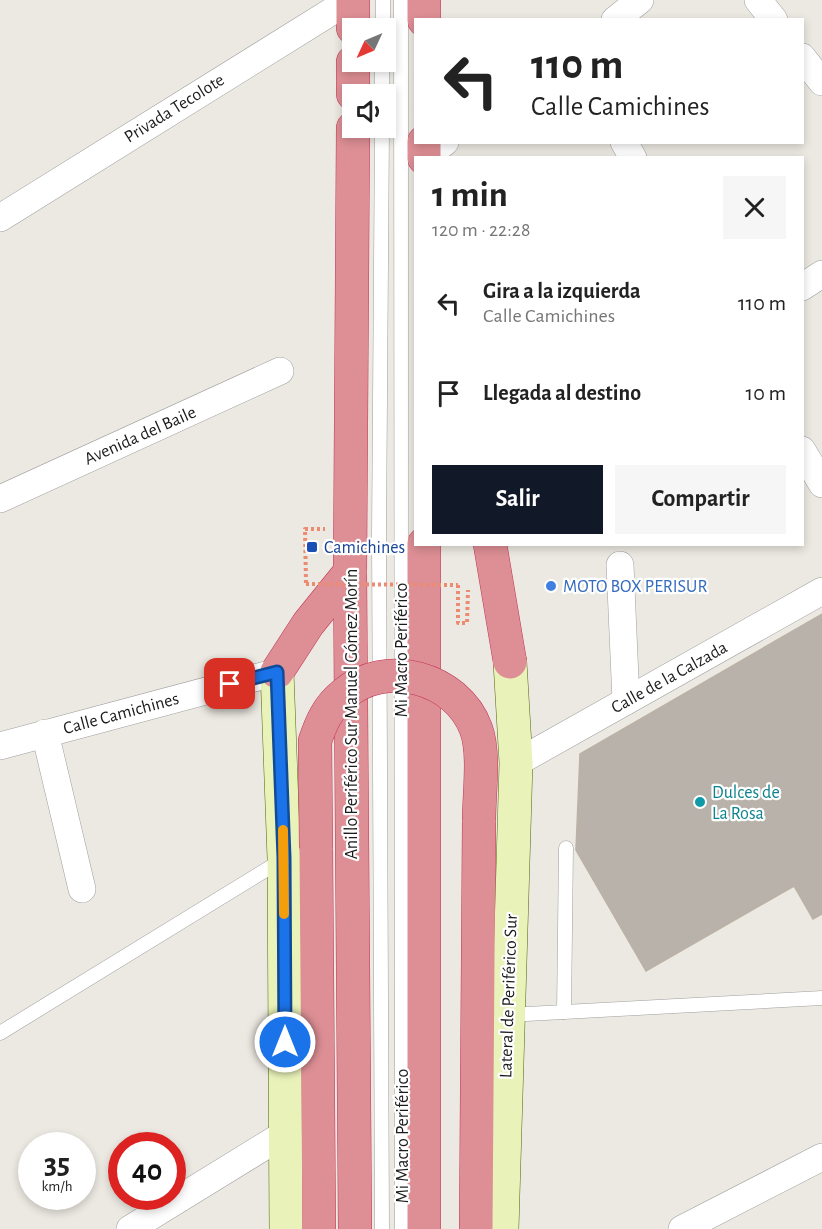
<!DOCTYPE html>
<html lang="es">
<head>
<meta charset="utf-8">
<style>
  body { margin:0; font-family:"Alegreya Sans",sans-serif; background:#f6f6f6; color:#222; height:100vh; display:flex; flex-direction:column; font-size:22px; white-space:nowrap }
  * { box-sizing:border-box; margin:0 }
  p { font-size:20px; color:#767676 }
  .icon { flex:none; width:33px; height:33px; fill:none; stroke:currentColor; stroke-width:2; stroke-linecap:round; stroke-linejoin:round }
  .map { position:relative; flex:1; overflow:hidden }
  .panel { position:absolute; left:414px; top:156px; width:390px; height:390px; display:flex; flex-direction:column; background:#fff; border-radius:0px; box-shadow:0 3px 9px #0003 }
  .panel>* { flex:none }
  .guide { position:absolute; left:414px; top:18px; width:390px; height:126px; border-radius:0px; box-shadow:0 3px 9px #0003; background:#fff; color:#222; overflow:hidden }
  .needle { width:39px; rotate:226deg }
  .buttons { position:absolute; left:342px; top:18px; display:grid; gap:12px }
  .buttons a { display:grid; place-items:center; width:54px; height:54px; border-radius:0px; background:#fff; box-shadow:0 3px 9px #0003; font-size:30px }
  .speed { position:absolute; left:18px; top:1132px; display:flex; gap:12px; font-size:30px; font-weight:700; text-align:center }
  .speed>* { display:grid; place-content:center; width:78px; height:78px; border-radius:50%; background:#fff; box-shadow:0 3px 9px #0003; line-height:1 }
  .speed small { font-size:15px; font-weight:400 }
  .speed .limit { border:9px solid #d22; background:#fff; color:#111 }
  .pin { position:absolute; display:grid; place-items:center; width:51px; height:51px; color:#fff; margin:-26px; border-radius:12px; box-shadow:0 3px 9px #0006 }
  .me { position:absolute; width:66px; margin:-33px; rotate:0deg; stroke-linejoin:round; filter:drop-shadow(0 0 4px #0008) }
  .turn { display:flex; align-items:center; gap:21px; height:126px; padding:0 18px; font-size:27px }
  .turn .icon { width:78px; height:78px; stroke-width:2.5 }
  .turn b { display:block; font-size:42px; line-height:51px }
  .round { display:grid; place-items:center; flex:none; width:63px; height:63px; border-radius:0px; background:#f6f6f6 }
  .summary { display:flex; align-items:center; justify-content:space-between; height:102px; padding:0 18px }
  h1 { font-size:36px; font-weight:700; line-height:45px }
  .action { display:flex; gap:12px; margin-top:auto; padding:12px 18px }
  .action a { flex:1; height:69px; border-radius:0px; background:#111827; color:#fff; font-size:24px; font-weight:700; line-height:69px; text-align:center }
  .action a+a { background:#f6f6f6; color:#222 }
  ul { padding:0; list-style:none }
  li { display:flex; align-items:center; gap:18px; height:90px; padding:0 18px }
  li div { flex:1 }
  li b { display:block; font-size:22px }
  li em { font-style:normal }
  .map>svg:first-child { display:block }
  .building { fill:#b8b2ab; stroke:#bbb1a5; stroke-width:1.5 }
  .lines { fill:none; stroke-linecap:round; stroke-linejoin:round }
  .lane-casing { stroke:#9f9f9f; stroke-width:15 }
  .street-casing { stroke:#9f9f9f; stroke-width:28 }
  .secondary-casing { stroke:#53650e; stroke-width:34 }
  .highway-casing { stroke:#c43356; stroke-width:34 }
  .path { stroke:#ec8b72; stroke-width:4; stroke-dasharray:3 3; stroke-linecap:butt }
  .lane { stroke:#fff; stroke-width:14 }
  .street { stroke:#fff; stroke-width:27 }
  .secondary { stroke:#e9f2b8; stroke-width:33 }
  .highway { stroke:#dd8f95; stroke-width:33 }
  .highway-bridge-casing { stroke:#c43356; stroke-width:34; stroke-linecap:butt }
  .path-bridge { stroke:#ec8b72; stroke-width:4; stroke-dasharray:3 3; stroke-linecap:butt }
  .highway-bridge { stroke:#dd8f95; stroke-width:33 }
  .route-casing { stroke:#114b97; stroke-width:15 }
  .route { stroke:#1a73e8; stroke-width:10 }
  .slow { stroke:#f59e0b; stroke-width:10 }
  .transit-dot { fill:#1a4fb4; stroke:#fff; stroke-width:2 }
  .shop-dot { fill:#3f7fe0; stroke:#fff; stroke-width:2 }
  .culture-dot { fill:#0f9aa8; stroke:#fff; stroke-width:2 }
  .labels { text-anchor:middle; stroke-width:4.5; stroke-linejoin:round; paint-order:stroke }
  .street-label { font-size:18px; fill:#1b1b1b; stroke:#fff }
  .transit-label { font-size:18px; fill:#164399; stroke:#fff; text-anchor:start }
  .shop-label { font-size:18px; fill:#366cbe; stroke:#fff; text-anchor:start }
  .culture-label { font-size:18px; fill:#0d838f; stroke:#fff; text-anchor:start }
</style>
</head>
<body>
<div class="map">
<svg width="822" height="1229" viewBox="0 0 822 1229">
  <rect width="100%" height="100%" fill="#ebe9e1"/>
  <!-- building -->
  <polygon class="building" points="822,614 822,914 813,919 794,886 646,971 576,850 580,754"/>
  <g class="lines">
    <!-- lane casing -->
    <g class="lane-casing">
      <g id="lane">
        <polyline points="401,0 402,1229"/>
        <polyline points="383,28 383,0"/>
        <polyline points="382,94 382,62"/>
        <polyline points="382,128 379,536 382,1229"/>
        <polyline points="564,1012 566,848"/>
        <polyline points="508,1015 822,998"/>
        <polyline points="0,1033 282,860"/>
      </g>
    </g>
    <!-- street casing -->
    <g class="street-casing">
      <g id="street">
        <polyline points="758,0 774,20"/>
        <polyline points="615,20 640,0"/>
        <polyline points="802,57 822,82"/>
        <polyline points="624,142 633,158"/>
        <polyline points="424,157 445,142"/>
        <polyline points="0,218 350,0"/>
        <polyline points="802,287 822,274"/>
        <polyline points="802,450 822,484"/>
        <polyline points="0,499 280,371"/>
        <polyline points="620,565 626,701"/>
        <polyline points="45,733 82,889"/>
        <polyline points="0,746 277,672"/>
        <polyline points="516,763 822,591"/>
        <polyline points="130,1229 286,1133"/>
        <polyline points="682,1229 822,1157"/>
      </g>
    </g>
    <!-- secondary casing -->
    <g class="secondary-casing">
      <g id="secondary">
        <polyline points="277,672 284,858 286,1229"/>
        <polyline points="502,1229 516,763 510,662"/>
      </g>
    </g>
    <!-- highway casing -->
    <g class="highway-casing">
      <g id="highway">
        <polyline points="424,20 424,0"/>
        <polyline points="353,28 353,0"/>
        <polyline points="353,94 353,62"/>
        <polyline points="353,128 350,572 355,1229"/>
        <polyline points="424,158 424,142"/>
        <polyline points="424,544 424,1229"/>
        <polyline points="490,544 510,662"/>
        <polyline points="277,672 308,624 350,572"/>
        <polyline points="316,848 319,1229"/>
        <polyline points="476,1229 479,820"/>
      </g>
    </g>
    <!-- path -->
    <g class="path">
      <polyline points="306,583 305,529 325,529"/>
      <polyline points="458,585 458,623 467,623 468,590"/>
    </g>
    <!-- lane -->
    <use href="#lane" class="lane"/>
    <!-- street -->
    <use href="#street" class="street"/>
    <!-- secondary -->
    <use href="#secondary" class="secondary"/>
    <!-- highway -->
    <use href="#highway" class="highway"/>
    <!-- highway-bridge casing -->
    <g class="highway-bridge-casing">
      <path id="highway-bridge" d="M316,848L315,741C321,723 328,707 343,695C385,658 457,677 476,729C485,753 479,794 479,820"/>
    </g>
    <!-- path-bridge -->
    <polyline class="path-bridge" points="306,584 458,585"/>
    <!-- highway-bridge -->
    <use href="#highway-bridge" class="highway-bridge"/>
  </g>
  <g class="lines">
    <!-- route casing -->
    <g class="route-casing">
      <polyline id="route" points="230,684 277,672 284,858 285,1042"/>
    </g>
    <!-- route -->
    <use href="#route" class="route"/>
    <!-- slow -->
    <polyline class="slow" points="283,830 284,914"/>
  </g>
  <!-- markers -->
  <rect class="transit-dot" x="306" y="541" width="12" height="12" rx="3"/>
  <circle class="shop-dot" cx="551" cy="586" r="6"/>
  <circle class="culture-dot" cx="700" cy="802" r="6"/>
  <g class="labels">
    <!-- street labels -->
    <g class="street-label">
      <text transform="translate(174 108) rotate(-32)" y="6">Privada Tecolote</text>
      <text transform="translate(140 435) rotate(-24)" y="6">Avenida del Baile</text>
      <text transform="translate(401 650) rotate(-90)" y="6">Mi Macro Periférico</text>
      <text transform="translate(669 677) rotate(-29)" y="6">Calle de la Calzada</text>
      <text transform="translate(121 713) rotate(-15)" y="6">Calle Camichines</text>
      <text transform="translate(351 714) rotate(-90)" y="6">Anillo Periférico Sur Manuel Gómez Morín</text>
      <text transform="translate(508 996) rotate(-88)" y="6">Lateral de Periférico Sur</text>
      <text transform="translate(402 1136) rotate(-90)" y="6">Mi Macro Periférico</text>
    </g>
    <!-- transit labels -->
    <g class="transit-label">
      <text x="324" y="553">Camichines</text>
    </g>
    <!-- shop labels -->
    <g class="shop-label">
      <text x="563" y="592">MOTO BOX PERISUR</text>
    </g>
    <!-- culture labels -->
    <g class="culture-label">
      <text x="712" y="798">Dulces de<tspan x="712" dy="21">La Rosa</tspan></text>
    </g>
  </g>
</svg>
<div class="buttons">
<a><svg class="needle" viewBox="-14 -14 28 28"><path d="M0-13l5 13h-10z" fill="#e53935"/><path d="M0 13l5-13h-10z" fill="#767676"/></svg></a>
<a><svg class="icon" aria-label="sound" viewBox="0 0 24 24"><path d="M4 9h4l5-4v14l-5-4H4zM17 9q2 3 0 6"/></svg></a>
</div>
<div class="speed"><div>35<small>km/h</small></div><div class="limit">40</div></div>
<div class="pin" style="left:230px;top:684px;background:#d93025"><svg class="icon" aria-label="arrive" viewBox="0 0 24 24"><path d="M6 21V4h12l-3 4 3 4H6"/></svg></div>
<svg class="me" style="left:285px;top:1042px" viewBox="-20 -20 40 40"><circle r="17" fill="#1a73e8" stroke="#fff" stroke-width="3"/><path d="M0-11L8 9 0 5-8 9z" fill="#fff"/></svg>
<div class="guide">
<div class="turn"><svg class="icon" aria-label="left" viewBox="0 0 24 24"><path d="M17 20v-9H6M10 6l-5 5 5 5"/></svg><div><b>110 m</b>Calle Camichines</div></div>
</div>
<section class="panel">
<div class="summary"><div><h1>1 min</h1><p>120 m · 22:28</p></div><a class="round"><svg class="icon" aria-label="close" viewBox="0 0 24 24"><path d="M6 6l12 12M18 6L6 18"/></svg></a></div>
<ul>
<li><svg class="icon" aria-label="left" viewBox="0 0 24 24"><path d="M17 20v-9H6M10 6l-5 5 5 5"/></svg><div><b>Gira a la izquierda</b><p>Calle Camichines</p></div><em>110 m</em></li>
<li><svg class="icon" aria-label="arrive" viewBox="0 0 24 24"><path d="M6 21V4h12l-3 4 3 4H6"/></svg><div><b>Llegada al destino</b></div><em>10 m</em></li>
</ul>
<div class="action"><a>Salir</a><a>Compartir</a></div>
</section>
</div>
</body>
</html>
